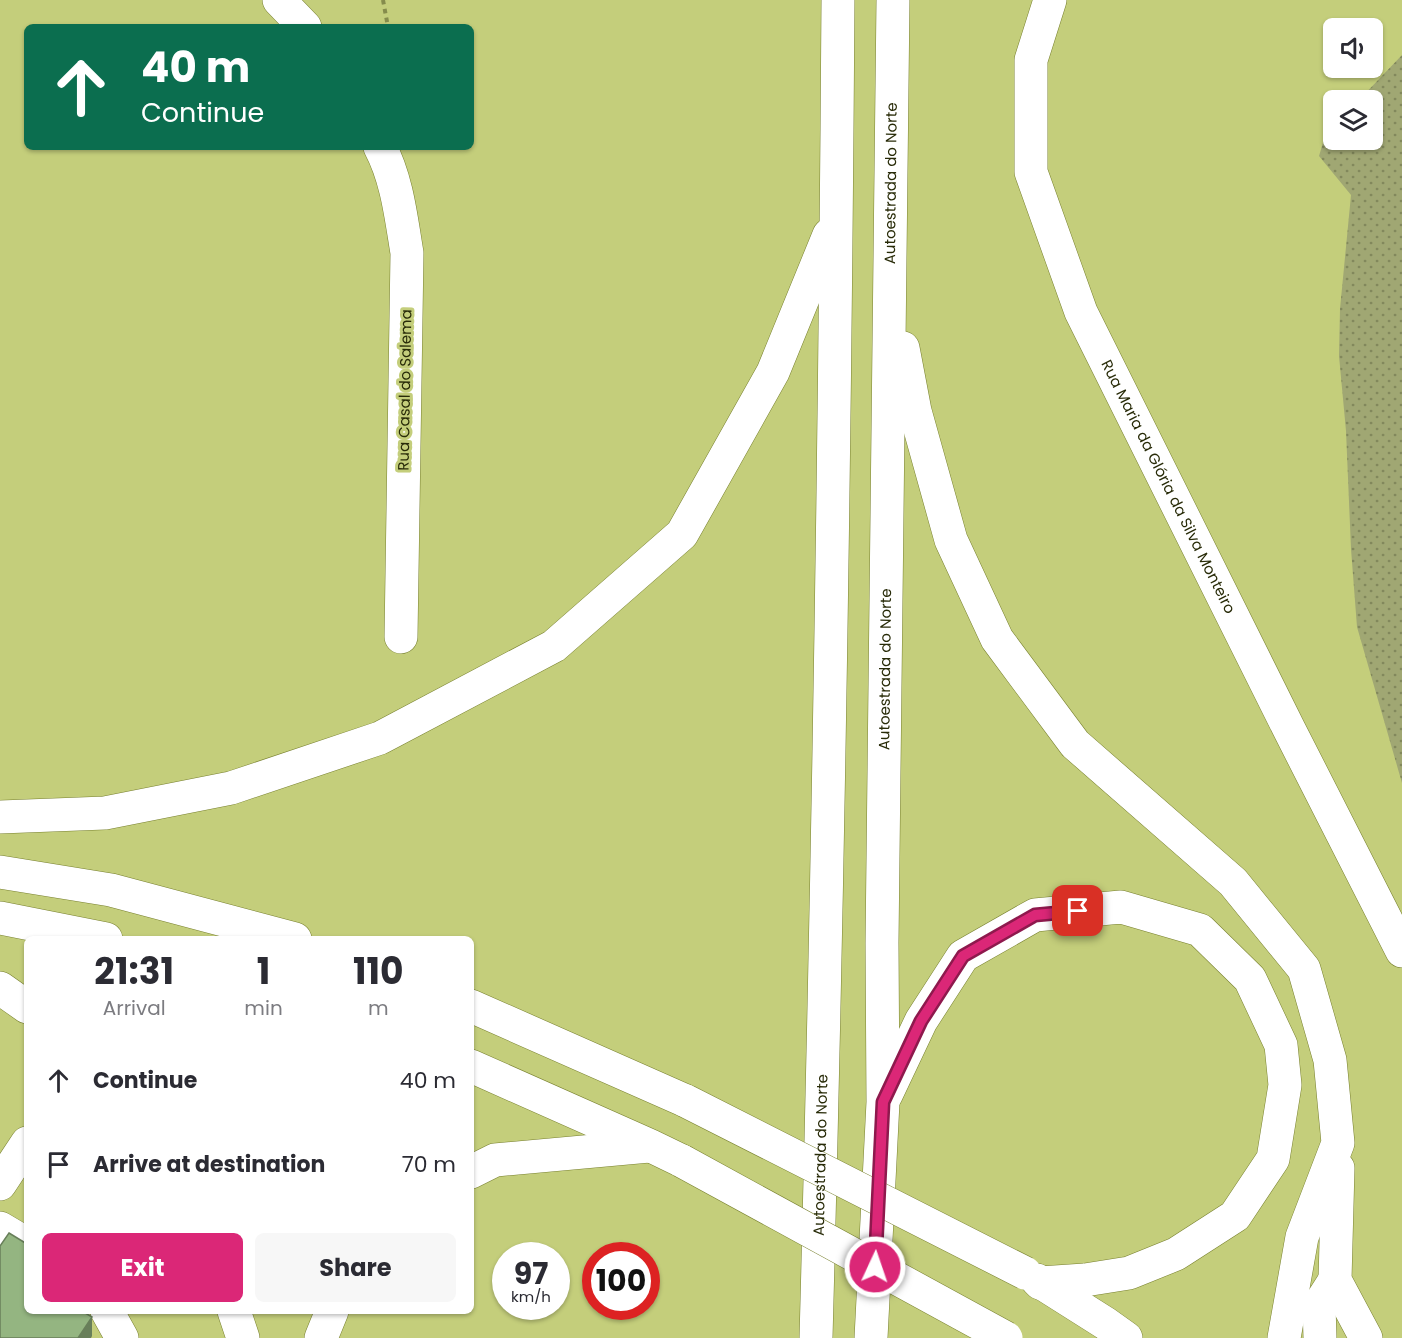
<!DOCTYPE html>
<html lang="en">
<head>
<meta charset="utf-8">
<style>
  body { margin:0; font-family:Poppins,sans-serif; background:#f7f7f7; color:#2b2b33; height:100vh; display:flex; flex-direction:column; font-size:22px; white-space:nowrap }
  * { box-sizing:border-box; margin:0 }
  p { font-size:20px; color:#7c7c81 }
  .icon { flex:none; width:33px; height:33px; fill:none; stroke:currentColor; stroke-width:2; stroke-linecap:round; stroke-linejoin:round }
  .map { position:relative; flex:1; overflow:hidden }
  .side { position:absolute; left:24px; top:936px; width:450px; height:378px; display:flex; flex-direction:column; background:#fff; border-radius:9px; box-shadow:0 2px 4px #0004 }
  .side>* { flex:none }
  .hud { position:absolute; left:24px; top:24px; width:450px; height:126px; border-radius:9px; box-shadow:0 2px 4px #0004; background:#0b6e4f; color:#fff; overflow:hidden }
  .tools { position:absolute; left:1323px; top:18px; display:grid; gap:12px }
  .tools a { display:grid; place-items:center; width:60px; height:60px; border-radius:9px; background:#fff; box-shadow:0 2px 4px #0004; font-size:30px }
  .speed { position:absolute; left:492px; top:1242px; display:flex; gap:12px; font-size:30px; font-weight:700; text-align:center }
  .speed>* { display:grid; place-content:center; width:78px; height:78px; border-radius:50%; background:#fff; box-shadow:0 2px 4px #0004; line-height:1 }
  .speed small { font-size:15px; font-weight:400 }
  .speed .limit { border:9px solid #d22; background:#fff; color:#111 }
  .pin { position:absolute; display:grid; place-items:center; width:51px; height:51px; color:#fff; margin:-26px; border-radius:12px; box-shadow:0 3px 9px #0006 }
  .me { position:absolute; width:66px; margin:-33px; rotate:3deg; stroke-linejoin:round; filter:drop-shadow(0 0 4px #0008) }
  .turn { display:flex; align-items:center; gap:21px; height:126px; padding:0 18px; font-size:27px }
  .turn .icon { width:78px; height:78px; stroke-width:2.5 }
  .turn b { display:block; font-size:42px; line-height:51px }
  .eta { display:flex; justify-content:space-evenly; align-items:center; height:102px; text-align:center }
  .eta b { font-size:36px; font-weight:700; line-height:42px }
  .button { display:flex; gap:12px; margin-top:auto; padding:12px 18px }
  .button a { flex:1; height:69px; border-radius:9px; background:#db2777; color:#fff; font-size:24px; font-weight:700; line-height:69px; text-align:center }
  .button a+a { background:#f7f7f7; color:#2b2b33 }
  ul { padding:0; list-style:none }
  li { display:flex; align-items:center; gap:18px; height:84px; padding:0 18px }
  li div { flex:1 }
  li b { display:block; font-size:22px }
  li em { font-style:normal }
  .map>svg:first-child { display:block }
  .green { fill:url(#green-dots) }
  .lines { fill:none; stroke-linecap:round; stroke-linejoin:round }
  .minor-casing { stroke:#78802e; stroke-width:34 }
  .highway-casing { stroke:#78802e; stroke-width:34 }
  .path { stroke:#858c4c; stroke-width:4; stroke-dasharray:4.5 4.5; stroke-linecap:butt }
  .minor { stroke:#fff; stroke-width:33 }
  .highway { stroke:#fff; stroke-width:33 }
  .highway-bridge-casing { stroke:#78802e; stroke-width:34; stroke-linecap:butt }
  .highway-bridge { stroke:#fff; stroke-width:33 }
  .shaded-wall { fill:#687f5a }
  .building { fill:#94b581; stroke:#687f5a; stroke-width:1.5 }
  .route-casing { stroke:#8e194d; stroke-width:15 }
  .route { stroke:#db2777; stroke-width:10 }
  .labels { text-anchor:middle; stroke-width:6; stroke-linejoin:round; paint-order:stroke }
  .street-label { font-size:15px; fill:#282b08; stroke:#c4ce7b }
</style>
</head>
<body>
<div class="map">
<svg width="1402" height="1338" viewBox="0 0 1402 1338">
  <defs>
    <pattern id="green-dots" width="8" height="8" patternUnits="userSpaceOnUse" patternTransform="scale(1.5)"><rect width="8" height="8" fill="#a0a773"/><path d="M2 2h.1M6 6h.1" fill="none" stroke="#82885c" stroke-width="1.8" stroke-linecap="round"/></pattern>
  </defs>
  <rect width="100%" height="100%" fill="#c4ce7b"/>
  <!-- green -->
  <polygon class="green" points="1402,55 1402,783 1357,627 1351,549 1346,431 1339,356 1340,309 1351,195 1319,156 1325,136 1333,127 1334,140 1372,140 1372,100 1359,100"/>
  <g class="lines">
    <!-- minor casing -->
    <g class="minor-casing">
      <g id="minor">
        <polyline points="279,0 305,27"/>
        <path id="s1" d="M1050,0L1031,60V172L1081,312L1289,729L1402,951"/>
        <path d="M380,147C397,179 401,217 407,253L401,637"/>
        <polyline points="0,1184 27,1143"/>
        <polyline points="0,1228 27,1244"/>
        <polyline points="107,1311 122,1338"/>
      </g>
    </g>
    <!-- highway casing -->
    <g class="highway-casing">
      <g id="highway">
        <polyline points="903,348 915,411 951,540 997,639 1075,744 1233,882 1304,969 1330,1060 1338,1143 1302,1237 1284,1338"/>
        <polyline points="0,817 105,813 231,788 380,738 554,646 682,534 773,372 829,235"/>
        <polyline points="0,872 111,890 295,939"/>
        <polyline points="0,918 106,939"/>
        <polyline points="0,988 27,1007"/>
        <polyline points="471,1006 686,1101"/>
        <polyline points="471,1066 651,1146 682,1161"/>
        <polyline points="886,1095 921,1021 963,956 1035,915 1121,907 1200,930 1250,979 1281,1045 1285,1085 1273,1159 1235,1216 1176,1254 1129,1273 1085,1280 1040,1283"/>
        <polyline points="1338,1168 1335,1280 1366,1338"/>
        <polyline points="471,1172 495,1160 649,1146"/>
        <polyline points="1037,1280 1105,1323 1126,1338"/>
        <polyline points="234,1311 243,1338"/>
        <polyline points="321,1338 332,1311"/>
        <path id="s2" d="M816,1338C828,892 835,446 838,0"/>
        <path id="s3" d="M871,1338L883,1102L882,943L893,0"/>
        <polyline points="1320,1338 1319,1305 1335,1280"/>
      </g>
    </g>
    <!-- path -->
    <polyline class="path" points="383,0 388,27"/>
    <!-- minor -->
    <use href="#minor" class="minor"/>
    <!-- highway -->
    <use href="#highway" class="highway"/>
    <!-- highway-bridge casing -->
    <g class="highway-bridge-casing">
      <g id="highway-bridge">
        <polyline points="686,1101 1025,1273"/>
        <polyline points="682,1161 1006,1338"/>
      </g>
    </g>
    <!-- highway-bridge -->
    <use href="#highway-bridge" class="highway-bridge"/>
  </g>
  <!-- shaded-wall -->
  <polygon class="shaded-wall" points="92,1317 92,1336 91,1338 78,1338"/>
  <!-- building -->
  <polygon class="building" points="9,1233 27,1244 27,1311 82,1311 92,1317 78,1338 0,1338 0,1246"/>
  <g class="lines">
    <!-- route casing -->
    <g class="route-casing">
      <polyline id="route" points="875,1267 883,1102 921,1021 963,956 1035,915 1078,911"/>
    </g>
    <!-- route -->
    <use href="#route" class="route"/>
  </g>
  <g class="labels">
    <!-- street labels -->
    <g class="street-label">
      <text dy="5" stroke="none"><textPath href="#s3" startOffset="1155">Autoestrada do Norte</textPath></text>
      <text transform="translate(405 390) rotate(-89)" y="5">Rua Casal do Salema</text>
      <text dy="5" stroke="none"><textPath href="#s1" startOffset="519">Rua Maria da Glória da Silva Monteiro</textPath></text>
      <text dy="5" stroke="none"><textPath href="#s3" startOffset="669">Autoestrada do Norte</textPath></text>
      <text dy="5" stroke="none"><textPath href="#s2" startOffset="183">Autoestrada do Norte</textPath></text>
    </g>
  </g>
</svg>
<div class="tools">
<a><svg class="icon" aria-label="sound" viewBox="0 0 24 24"><path d="M4 9h4l5-4v14l-5-4H4zM17 9q2 3 0 6"/></svg></a>
<a><svg class="icon" aria-label="layers" viewBox="0 0 24 24"><path d="M12 4l9 5-9 5-9-5zM3 14l9 5 9-5"/></svg></a>
</div>
<div class="speed"><div>97<small>km/h</small></div><div class="limit">100</div></div>
<div class="pin" style="left:1078px;top:911px;background:#d93025"><svg class="icon" aria-label="arrive" viewBox="0 0 24 24"><path d="M6 21V4h12l-3 4 3 4H6"/></svg></div>
<svg class="me" style="left:875px;top:1267px" viewBox="-20 -20 40 40"><circle r="17" fill="#db2777" stroke="#fff" stroke-width="3"/><path d="M0-11L8 9 0 5-8 9z" fill="#fff"/></svg>
<div class="hud">
<div class="turn"><svg class="icon" aria-label="ahead" viewBox="0 0 24 24"><path d="M12 20V5M6 11l6-6 6 6"/></svg><div><b>40 m</b>Continue</div></div>
</div>
<section class="side">
<div class="eta">
<div><b>21:31</b><p>Arrival</p></div>
<div><b>1</b><p>min</p></div>
<div><b>110</b><p>m</p></div>
</div>
<ul>
<li><svg class="icon" aria-label="ahead" viewBox="0 0 24 24"><path d="M12 20V5M6 11l6-6 6 6"/></svg><div><b>Continue</b></div><em>40 m</em></li>
<li><svg class="icon" aria-label="arrive" viewBox="0 0 24 24"><path d="M6 21V4h12l-3 4 3 4H6"/></svg><div><b>Arrive at destination</b></div><em>70 m</em></li>
</ul>
<div class="button"><a>Exit</a><a>Share</a></div>
</section>
</div>
</body>
</html>
